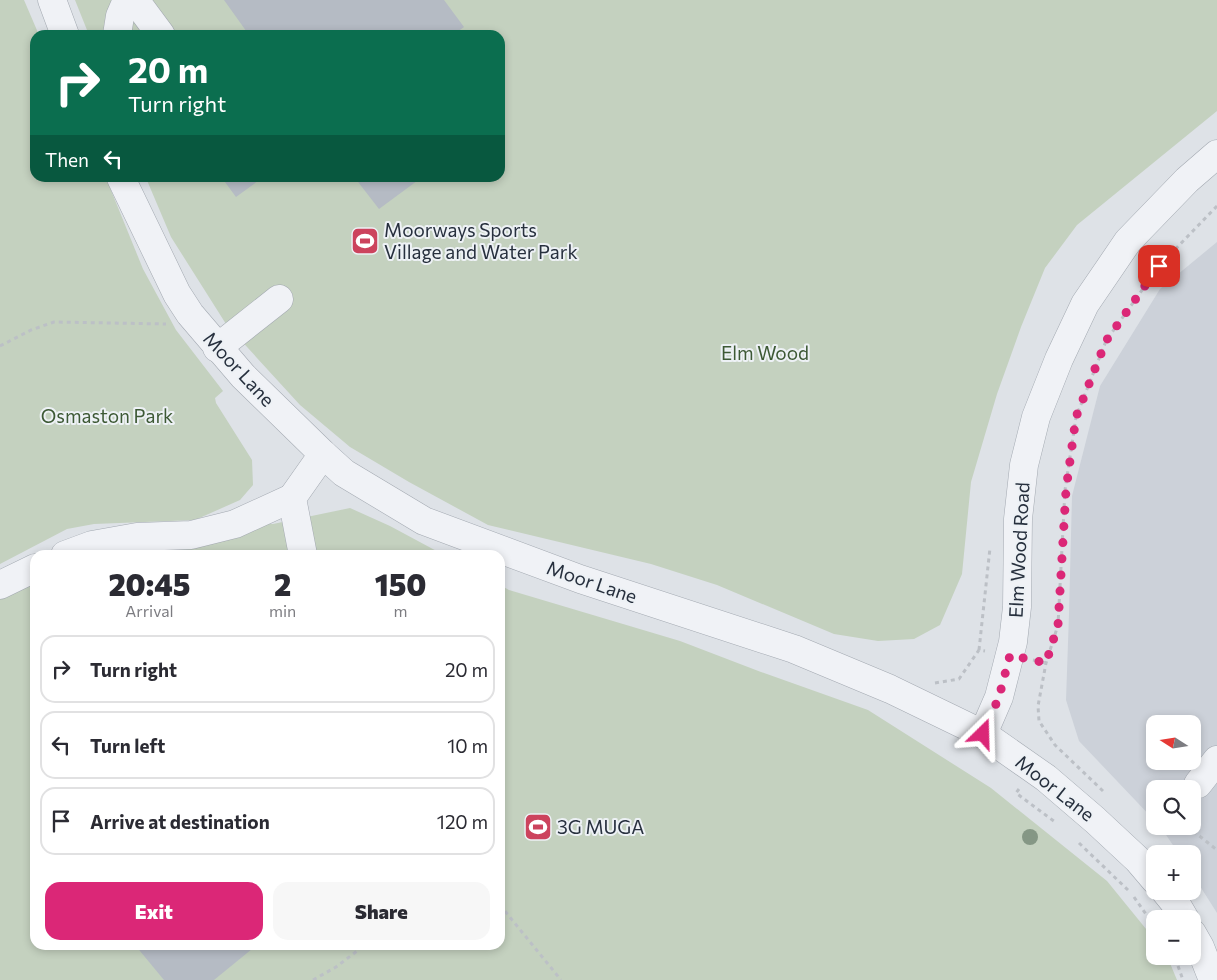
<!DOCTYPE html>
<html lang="en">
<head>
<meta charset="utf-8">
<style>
  body { margin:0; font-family:Commissioner,sans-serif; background:#f7f7f7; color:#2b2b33; height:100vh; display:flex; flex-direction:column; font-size:19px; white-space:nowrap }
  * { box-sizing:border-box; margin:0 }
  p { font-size:16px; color:#7c7c81 }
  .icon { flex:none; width:28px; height:28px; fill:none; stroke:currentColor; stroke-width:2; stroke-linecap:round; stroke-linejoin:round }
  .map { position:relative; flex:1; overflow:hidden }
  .panel { position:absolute; left:30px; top:550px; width:475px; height:400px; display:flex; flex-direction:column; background:#fff; border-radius:15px; box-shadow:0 2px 8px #0003 }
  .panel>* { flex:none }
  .banner { position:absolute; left:30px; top:30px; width:475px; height:152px; border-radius:15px; box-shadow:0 2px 8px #0003; background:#0b6e4f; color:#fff; overflow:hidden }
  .needle { width:32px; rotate:282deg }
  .controls { position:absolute; left:1146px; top:715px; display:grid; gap:10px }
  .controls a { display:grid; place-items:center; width:55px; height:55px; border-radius:10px; background:#fff; box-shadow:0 2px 8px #0003; font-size:25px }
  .pin { position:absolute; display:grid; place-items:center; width:42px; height:42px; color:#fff; margin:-21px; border-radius:10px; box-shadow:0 2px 8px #0006 }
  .me { position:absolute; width:55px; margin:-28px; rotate:22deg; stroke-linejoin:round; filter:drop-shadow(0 0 4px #0008) }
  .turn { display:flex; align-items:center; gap:18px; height:105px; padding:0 15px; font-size:22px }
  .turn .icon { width:65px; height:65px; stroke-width:2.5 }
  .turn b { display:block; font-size:35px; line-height:42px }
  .then { display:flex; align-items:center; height:48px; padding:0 15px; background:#0003; gap:10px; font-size:19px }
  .eta { display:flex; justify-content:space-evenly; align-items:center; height:85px; text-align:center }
  .eta b { font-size:30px; font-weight:800; line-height:35px }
  .action { display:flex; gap:10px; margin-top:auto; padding:10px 15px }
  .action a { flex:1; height:58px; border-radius:15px; background:#db2777; color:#fff; font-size:20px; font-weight:800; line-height:58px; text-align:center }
  .action a+a { background:#f7f7f7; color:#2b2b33 }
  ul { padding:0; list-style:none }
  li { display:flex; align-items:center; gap:15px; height:68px; margin:0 10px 8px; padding:0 5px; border:2px solid #e1e1e2; border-radius:15px }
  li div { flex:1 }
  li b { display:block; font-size:19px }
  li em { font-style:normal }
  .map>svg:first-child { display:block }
  .built { fill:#ccd1d9; fill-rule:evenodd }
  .green { fill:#c4d1bf }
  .building { fill:#b5bbc4 }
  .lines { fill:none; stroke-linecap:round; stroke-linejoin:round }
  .minor-casing { stroke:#a3a9b1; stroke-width:29 }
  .path { stroke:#bcc0c6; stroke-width:3; stroke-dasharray:4 4; stroke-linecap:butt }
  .minor { stroke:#f0f2f6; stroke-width:28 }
  .tree { fill:#859785 }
  .route { stroke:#db2777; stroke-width:9; stroke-dasharray:0 16.2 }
  .labels { text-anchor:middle; stroke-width:4; stroke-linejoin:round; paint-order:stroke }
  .poi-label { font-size:19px; fill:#27303e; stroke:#edf1f5; text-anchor:start }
  .park-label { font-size:19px; fill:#3d5935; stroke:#edf1f5 }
  .street-label { font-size:19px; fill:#27303e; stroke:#edf1f5 }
</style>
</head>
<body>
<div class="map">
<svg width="1217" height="980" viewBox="0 0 1217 980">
  <rect width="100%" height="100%" fill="#dee2e7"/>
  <!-- built -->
  <path class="built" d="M1217,242V913L1193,875L1192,854H1179L1160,826H1192V789H1155V821L1079,741L1066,700L1069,614L1072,496L1100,386L1160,289ZM1155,724H1192V761H1155Z"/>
  <!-- green -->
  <g class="green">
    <polygon points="0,0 24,0 39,35 35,35 35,178 106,178 143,269 176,330 223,391 215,398 216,403 252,460 253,485 240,500 195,520 94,524 67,529 0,564"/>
    <polygon points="75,0 1217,0 1217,111 1077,225 1045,268 1021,327 997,394 971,482 962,574 940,625 914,639 878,641 834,634 717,585 651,564 488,525 409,482 350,447 300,405 226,324 171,237 146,178 500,178 500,35 89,35"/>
    <polygon points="350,508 390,526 444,555 83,555 268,524 273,524"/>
    <polygon points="35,581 35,945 500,945 500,585 509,590 680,641 761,672 868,710 991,788 1107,881 1155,940 1155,956 1167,956 1177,980 0,980 0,599"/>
  </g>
  <!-- building -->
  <g class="building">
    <polygon points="224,0 444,0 464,27 453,35 249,35"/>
    <polygon points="222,178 262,178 236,197"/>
    <polygon points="355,178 421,178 379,209"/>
    <polygon points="135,945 257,945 214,980 164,980"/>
  </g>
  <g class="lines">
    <!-- minor casing -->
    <g class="minor-casing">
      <g id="minor">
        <polyline points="52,0 65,35"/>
        <polyline points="135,0 161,35"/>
        <polyline points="117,35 120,16 127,0"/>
        <polyline points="121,178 177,294 190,314 243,376 323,454 344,473 424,521 580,579 794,649 890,689 983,734 1046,778 1095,820 1138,860 1155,880"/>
        <polyline points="217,348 279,299"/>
        <polyline points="65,555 92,545 137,537 191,535 235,524 292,498"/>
        <polyline points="303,555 292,498 323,454"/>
        <polyline points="0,585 35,568"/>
        <polyline points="983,734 999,697 1013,642 1017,607 1018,519 1024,465 1036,417 1059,359 1085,304 1128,241 1187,180 1217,154"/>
        <polyline points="1198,784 1217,760"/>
        <polyline points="1165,891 1178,907 1185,919"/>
        <polyline points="1192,933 1200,947 1213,980"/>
      </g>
    </g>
    <!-- path -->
    <g class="path">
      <polyline points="0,346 31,330 54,322 166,324"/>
      <polyline points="979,650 990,548"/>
      <polyline points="1033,660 1046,663"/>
      <polyline points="935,683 959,679 979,650 985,651"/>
      <polyline points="1019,789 1016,793 1055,822"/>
      <polyline points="1103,791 1055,745 1039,721 1038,706 1046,663 1058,625 1065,490 1076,417 1106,341 1159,266 1217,206"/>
      <polyline points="1187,826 1217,850"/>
      <polyline points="1079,843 1128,890"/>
      <polyline points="1134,897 1155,927"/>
      <polyline points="500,905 561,980"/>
      <polyline points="1178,966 1183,980"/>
      <polyline points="313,980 336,967 365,945"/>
    </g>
    <!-- minor -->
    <use href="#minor" class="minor"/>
  </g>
  <!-- trees -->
  <circle class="tree" cx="1030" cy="837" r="8"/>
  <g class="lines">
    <!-- route -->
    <polyline class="route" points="983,734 999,697 1010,655 1046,663 1058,625 1066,490 1076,417 1106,341 1159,266"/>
  </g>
  <!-- icons -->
  <defs>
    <g id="stadium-square" transform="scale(1.4375)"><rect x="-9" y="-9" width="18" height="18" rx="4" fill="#cc435d" stroke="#edf1f5"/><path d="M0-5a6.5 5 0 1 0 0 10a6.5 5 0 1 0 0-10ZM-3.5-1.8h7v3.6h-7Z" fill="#fff"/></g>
  </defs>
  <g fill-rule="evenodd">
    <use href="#stadium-square" x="365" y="241"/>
    <use href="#stadium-square" x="538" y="827"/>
  </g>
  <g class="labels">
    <!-- poi labels -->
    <g class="poi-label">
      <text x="384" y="237">Moorways Sports<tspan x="384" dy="22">Village and Water Park</tspan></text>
      <text x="557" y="834">3G MUGA</text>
    </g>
    <!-- park labels -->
    <g class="park-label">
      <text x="765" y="360">Elm Wood</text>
      <text x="107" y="423">Osmaston Park</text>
    </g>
    <!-- street labels -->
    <g class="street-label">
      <text transform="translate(239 369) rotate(47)" y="7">Moor Lane</text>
      <text transform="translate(1019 550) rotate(-87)" y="7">Elm Wood Road</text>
      <text transform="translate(592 582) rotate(19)" y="7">Moor Lane</text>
      <text transform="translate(1055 788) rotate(38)" y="7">Moor Lane</text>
    </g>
  </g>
</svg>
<div class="controls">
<a><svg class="needle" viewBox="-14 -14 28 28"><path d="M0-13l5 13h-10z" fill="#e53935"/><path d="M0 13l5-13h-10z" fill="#7c7c81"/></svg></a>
<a><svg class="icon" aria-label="search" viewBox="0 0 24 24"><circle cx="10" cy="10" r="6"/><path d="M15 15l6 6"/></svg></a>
<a>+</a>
<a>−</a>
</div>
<div class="pin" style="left:1159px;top:266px;background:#d93025"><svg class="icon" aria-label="arrive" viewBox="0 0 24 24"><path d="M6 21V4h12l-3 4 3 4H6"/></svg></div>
<svg class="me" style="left:983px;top:734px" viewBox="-20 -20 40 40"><path d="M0-17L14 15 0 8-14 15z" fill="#db2777" stroke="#fff" stroke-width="4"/></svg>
<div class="banner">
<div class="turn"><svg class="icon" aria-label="right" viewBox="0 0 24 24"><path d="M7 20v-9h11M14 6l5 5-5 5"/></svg><div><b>20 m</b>Turn right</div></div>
<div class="then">Then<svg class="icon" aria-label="left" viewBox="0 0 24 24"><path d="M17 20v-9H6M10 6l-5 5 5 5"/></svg></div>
</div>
<section class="panel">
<div class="eta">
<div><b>20:45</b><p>Arrival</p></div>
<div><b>2</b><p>min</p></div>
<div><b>150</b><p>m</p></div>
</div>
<ul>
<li><svg class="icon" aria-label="right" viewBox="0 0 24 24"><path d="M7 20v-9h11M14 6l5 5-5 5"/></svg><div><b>Turn right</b></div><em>20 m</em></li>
<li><svg class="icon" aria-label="left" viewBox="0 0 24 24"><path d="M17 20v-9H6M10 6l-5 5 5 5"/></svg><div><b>Turn left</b></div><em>10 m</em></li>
<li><svg class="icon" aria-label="arrive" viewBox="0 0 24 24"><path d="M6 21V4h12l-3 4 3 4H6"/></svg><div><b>Arrive at destination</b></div><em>120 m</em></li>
</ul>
<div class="action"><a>Exit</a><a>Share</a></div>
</section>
</div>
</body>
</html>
